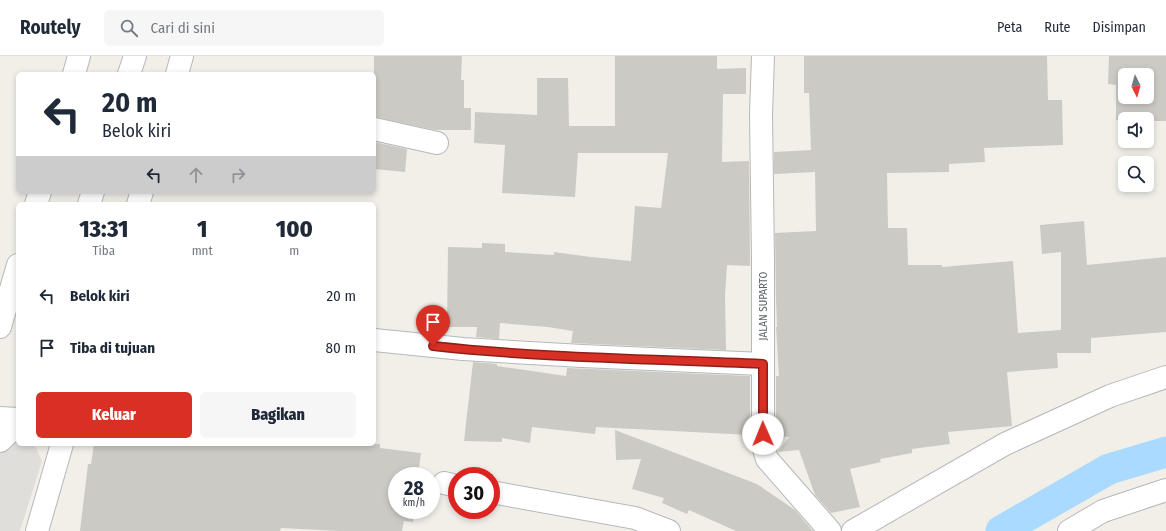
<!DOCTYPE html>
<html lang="id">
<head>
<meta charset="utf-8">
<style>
  body { margin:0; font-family:"Fira Sans Condensed",sans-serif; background:#f6f6f7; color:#1f2937; height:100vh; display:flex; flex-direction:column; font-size:15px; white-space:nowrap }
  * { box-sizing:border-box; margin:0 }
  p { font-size:13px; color:#747a83 }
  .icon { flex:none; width:22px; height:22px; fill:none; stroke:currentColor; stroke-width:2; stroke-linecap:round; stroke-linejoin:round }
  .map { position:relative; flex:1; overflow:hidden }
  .side { position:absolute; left:16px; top:146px; width:360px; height:244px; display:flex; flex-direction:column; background:#fff; border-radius:6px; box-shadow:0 2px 6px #0003 }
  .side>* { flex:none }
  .top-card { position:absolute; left:16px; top:16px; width:360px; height:122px; border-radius:6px; box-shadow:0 2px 6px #0003; background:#fff; color:#1f2937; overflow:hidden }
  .needle { width:26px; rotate:175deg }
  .fabs { position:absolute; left:1118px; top:12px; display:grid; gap:8px }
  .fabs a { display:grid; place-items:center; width:36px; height:36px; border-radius:6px; background:#fff; box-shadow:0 2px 6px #0003; font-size:20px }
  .speed { position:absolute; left:388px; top:411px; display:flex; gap:8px; font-size:20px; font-weight:700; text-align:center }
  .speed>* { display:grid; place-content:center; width:52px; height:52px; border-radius:50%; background:#fff; box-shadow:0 2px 6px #0003; line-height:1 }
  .speed small { font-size:10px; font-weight:400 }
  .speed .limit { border:6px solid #d22; background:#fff; color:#111 }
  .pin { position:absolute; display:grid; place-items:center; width:34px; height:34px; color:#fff; margin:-41px -17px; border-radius:50% 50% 50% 0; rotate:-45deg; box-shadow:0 0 4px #0007 }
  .pin .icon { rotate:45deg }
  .me { position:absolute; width:44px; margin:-22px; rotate:359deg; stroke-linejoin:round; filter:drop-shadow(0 0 3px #0008) }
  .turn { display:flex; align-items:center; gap:14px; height:84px; padding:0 20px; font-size:18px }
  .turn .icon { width:52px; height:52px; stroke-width:2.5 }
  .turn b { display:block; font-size:28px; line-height:34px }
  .lanes { display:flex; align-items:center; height:38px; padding:0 20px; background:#0003; justify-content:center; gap:20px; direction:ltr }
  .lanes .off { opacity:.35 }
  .eta { display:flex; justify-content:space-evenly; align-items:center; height:68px; text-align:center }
  .eta b { font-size:24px; font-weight:800; line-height:28px }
  .cta { display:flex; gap:8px; margin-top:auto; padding:8px 20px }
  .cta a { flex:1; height:46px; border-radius:6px; background:#d93025; color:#fff; font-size:16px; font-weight:800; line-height:46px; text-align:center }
  .cta a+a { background:#f6f6f7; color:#1f2937 }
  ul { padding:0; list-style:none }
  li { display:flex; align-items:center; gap:12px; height:52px; padding:0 20px }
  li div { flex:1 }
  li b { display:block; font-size:15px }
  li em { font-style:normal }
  header { display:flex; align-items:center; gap:24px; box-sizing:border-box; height:56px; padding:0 20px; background:#fff; border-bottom:1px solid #e0e1e3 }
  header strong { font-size:19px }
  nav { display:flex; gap:22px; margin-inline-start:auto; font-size:14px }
  .search { width:280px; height:36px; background:#f6f6f7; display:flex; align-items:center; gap:10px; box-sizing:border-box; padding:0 14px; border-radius:6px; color:#747a83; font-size:15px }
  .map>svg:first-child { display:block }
  .industrial { fill:#e0deda }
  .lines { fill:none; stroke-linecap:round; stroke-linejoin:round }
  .canal { stroke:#aadaff; stroke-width:31 }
  .building { fill:#cccac5; fill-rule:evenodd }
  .minor-casing { stroke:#b5b8bc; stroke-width:24 }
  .minor { stroke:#fff; stroke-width:22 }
  .route-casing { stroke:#8d1f18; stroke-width:10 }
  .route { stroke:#d93025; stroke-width:7 }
  .labels { text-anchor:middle; stroke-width:3; stroke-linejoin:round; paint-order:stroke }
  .street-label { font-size:11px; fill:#5f6368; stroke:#fff }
</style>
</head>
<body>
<header>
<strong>Routely</strong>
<div class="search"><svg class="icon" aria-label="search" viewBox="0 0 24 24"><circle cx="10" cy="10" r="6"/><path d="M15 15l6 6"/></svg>Cari di sini</div>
<nav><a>Peta</a><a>Rute</a><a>Disimpan</a></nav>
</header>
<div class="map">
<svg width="1166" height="475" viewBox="0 0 1166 475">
  <rect width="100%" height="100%" fill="#f1efe8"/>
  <!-- industrial -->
  <polygon class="industrial" points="0,361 18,363 18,388 34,388 42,405 20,475 0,475"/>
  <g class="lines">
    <!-- canal -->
    <polyline class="canal" points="1001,475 1109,413 1166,396"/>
  </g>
  <!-- building -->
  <g class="building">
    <polygon points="374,0 462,0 461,24 464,24 464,52 471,52 471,74 435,74 374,61"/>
    <polygon points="615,0 717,0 717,13 746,12 746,38 723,38 722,106 749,105 750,204 750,210 727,209 725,239 726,294 571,287 573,275 548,271 500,267 499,283 476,281 477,271 447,271 448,191 482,192 482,187 505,188 505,196 554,199 554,196 591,201 631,205 635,150 661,152 668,97 578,97 575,141 502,137 505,89 474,87 475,56 537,59 537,22 568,22 569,70 615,70"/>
    <polygon points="804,0 1047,0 1048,44 1062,44 1063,89 984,92 985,106 949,108 949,116 887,117 888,172 907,172 908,209 942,209 942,211 1013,205 1018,277 1061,274 1061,196 1042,198 1040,169 1084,165 1087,209 1166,201 1166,276 1091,282 1091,297 1057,297 1058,312 1007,316 1012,370 948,376 950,388 912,393 912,397 880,403 881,406 850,413 860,451 831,457 815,439 799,394 778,396 789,381 776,380 776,320 779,320 776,271 777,271 776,243 775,177 816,175 815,116 774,118 774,96 811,94 809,37 804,37"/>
    <path d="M1109,0H1166V65H1147V63L1116,64V29L1108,28ZM1125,19H1147V41H1125Z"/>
    <polygon points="374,86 407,93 405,116 374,113"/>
    <polygon points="473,306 497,308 497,310 566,320 567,312 750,320 750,379 596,371 595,378 532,371 530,387 502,382 502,386 464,385"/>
    <polygon points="615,374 757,428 795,454 813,475 736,475 689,454 687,458 662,447 664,442 632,433 641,403 616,404"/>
    <polygon points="94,388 380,388 380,392 421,397 418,420 397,420 397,454 414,454 413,466 404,465 402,475 339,475 281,472 280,475 80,475 88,408 91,408"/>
  </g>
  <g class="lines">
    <!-- minor casing -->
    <g class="minor-casing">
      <g id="minor">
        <polyline points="763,0 761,58 763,204 763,390 767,403 830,475"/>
        <polyline points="74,18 79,0"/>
        <polyline points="129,18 135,0"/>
        <polyline points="177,18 182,0"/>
        <polyline points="374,73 437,87"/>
        <polyline points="36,148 40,136"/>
        <polyline points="89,148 93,136"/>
        <polyline points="138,148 142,136"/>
        <polyline points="0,271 18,209"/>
        <polyline points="374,284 463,293 582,300 763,308"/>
        <polyline points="0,362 18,363"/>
        <polyline points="0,385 18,368"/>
        <polyline points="444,427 457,430"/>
        <polyline points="491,436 635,462 669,475"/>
        <polyline points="37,475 62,388"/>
        <polyline points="853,475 1005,388 1110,340 1166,321"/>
        <polyline points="1069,475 1103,455 1166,434"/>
      </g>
    </g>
    <!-- minor -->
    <use href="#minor" class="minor"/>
  </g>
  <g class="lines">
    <!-- route casing -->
    <g class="route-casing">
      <path id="route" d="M433,290C542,302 653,303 763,308V378"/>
    </g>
    <!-- route -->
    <use href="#route" class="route"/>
  </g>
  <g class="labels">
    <!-- street labels -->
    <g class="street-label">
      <text transform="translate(763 250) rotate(-90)" y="4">JALAN SUPARTO</text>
    </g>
  </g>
</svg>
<div class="fabs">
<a><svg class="needle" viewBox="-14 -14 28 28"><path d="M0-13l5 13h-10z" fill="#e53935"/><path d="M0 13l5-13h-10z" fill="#747a83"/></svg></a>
<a><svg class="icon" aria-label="sound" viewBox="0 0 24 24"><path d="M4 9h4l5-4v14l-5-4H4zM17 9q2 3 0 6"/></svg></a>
<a><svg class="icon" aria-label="search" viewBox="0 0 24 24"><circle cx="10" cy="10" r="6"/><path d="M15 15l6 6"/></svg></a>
</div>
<div class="speed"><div>28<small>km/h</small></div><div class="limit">30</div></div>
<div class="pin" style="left:433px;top:290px;background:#d93025"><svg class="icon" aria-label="arrive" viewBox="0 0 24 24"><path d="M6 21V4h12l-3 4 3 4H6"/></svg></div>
<svg class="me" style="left:763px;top:378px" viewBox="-20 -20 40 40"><circle r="19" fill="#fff"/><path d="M0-13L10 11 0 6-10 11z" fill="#d93025"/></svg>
<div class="top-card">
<div class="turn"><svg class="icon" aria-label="left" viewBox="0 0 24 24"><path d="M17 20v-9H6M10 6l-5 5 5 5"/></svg><div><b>20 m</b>Belok kiri</div></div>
<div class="lanes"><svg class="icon" aria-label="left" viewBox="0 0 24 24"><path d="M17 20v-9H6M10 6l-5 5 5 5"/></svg><svg class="icon off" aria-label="ahead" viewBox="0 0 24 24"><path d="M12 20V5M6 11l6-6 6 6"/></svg><svg class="icon off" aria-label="right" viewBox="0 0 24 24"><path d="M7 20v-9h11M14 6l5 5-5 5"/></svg></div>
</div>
<section class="side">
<div class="eta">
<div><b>13:31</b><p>Tiba</p></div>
<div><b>1</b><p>mnt</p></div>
<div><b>100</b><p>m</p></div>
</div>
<ul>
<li><svg class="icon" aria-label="left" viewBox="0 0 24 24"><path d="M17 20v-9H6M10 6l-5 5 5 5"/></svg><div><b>Belok kiri</b></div><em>20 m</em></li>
<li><svg class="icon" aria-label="arrive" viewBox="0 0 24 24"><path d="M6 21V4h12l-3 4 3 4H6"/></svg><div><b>Tiba di tujuan</b></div><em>80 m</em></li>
</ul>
<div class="cta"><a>Keluar</a><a>Bagikan</a></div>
</section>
</div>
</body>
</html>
